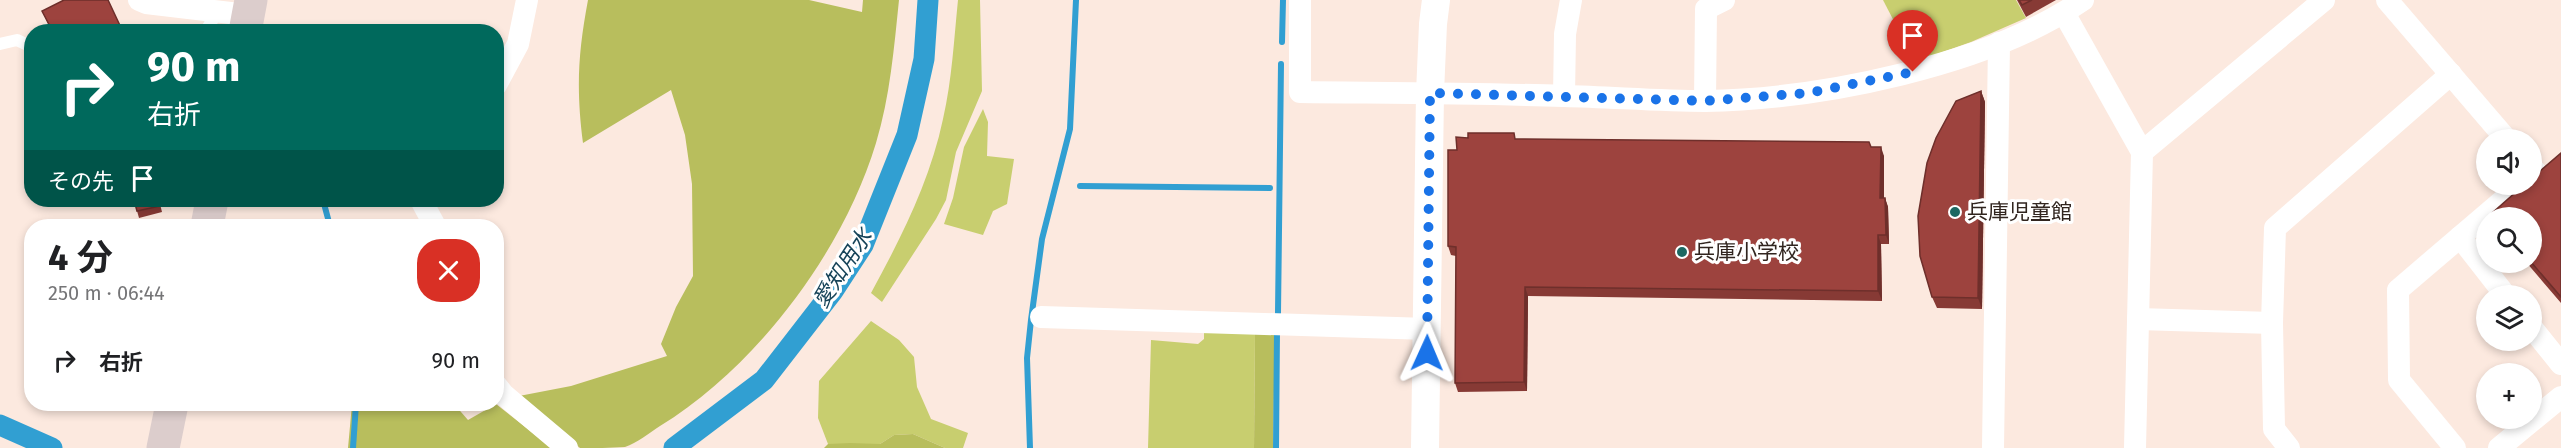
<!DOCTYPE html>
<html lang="ja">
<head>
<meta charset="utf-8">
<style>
  body { margin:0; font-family:"Fira Sans","Noto Sans JP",sans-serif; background:#f6f6f6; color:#202124; height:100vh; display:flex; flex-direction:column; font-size:22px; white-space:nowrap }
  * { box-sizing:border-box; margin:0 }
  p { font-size:20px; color:#757577 }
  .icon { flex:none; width:33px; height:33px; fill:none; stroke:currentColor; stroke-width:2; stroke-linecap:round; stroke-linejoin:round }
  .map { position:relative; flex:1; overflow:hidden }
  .side { position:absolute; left:24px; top:219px; width:480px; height:192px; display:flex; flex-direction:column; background:#fff; border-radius:24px; box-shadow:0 3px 9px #0003 }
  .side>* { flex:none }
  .top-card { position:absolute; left:24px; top:24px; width:480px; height:183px; border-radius:24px; box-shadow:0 3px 9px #0003; background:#00695c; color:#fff; overflow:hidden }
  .tools { position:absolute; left:2476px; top:129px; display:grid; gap:12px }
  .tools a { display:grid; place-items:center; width:66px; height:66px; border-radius:50%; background:#fff; box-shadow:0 3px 9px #0003; font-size:30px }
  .pin { position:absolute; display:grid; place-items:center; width:51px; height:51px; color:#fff; margin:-62px -26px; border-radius:50% 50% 50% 0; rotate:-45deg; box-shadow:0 0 6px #0007 }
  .pin .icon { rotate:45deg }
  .me { position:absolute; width:66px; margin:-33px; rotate:1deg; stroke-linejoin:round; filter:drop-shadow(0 0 4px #0008) }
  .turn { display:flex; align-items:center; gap:21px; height:126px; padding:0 24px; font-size:27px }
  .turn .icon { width:78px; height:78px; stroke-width:2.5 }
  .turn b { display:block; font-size:42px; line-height:51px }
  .then { display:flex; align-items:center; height:57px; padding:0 24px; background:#0003; gap:12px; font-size:22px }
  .round { display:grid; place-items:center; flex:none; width:63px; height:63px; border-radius:24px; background:#f6f6f6 }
  .overview { display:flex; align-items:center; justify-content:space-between; height:102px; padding:0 24px }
  h1 { font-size:36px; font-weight:700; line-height:45px }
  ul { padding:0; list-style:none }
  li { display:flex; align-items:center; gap:18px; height:78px; padding:0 24px }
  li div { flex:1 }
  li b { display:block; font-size:22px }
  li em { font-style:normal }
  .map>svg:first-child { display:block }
  .green { fill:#c8ce6f }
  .forest { fill:#b8be5d }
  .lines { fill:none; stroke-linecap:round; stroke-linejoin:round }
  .stream { stroke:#319fd2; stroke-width:6 }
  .canal { stroke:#319fd2; stroke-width:21 }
  .service { stroke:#fff; stroke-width:12 }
  .minor { stroke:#fff; stroke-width:22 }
  .tertiary { stroke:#fff; stroke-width:28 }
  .secondary { stroke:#dccdcc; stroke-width:33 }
  .wall { fill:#873a35 }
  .shaded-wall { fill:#6e2f2b }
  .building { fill:#9d433e; stroke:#6e2f2b; stroke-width:1.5 }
  .route { stroke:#1a73e8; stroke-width:10; stroke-dasharray:0 18 }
  .poi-dot { fill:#1c6862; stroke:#fff; stroke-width:2 }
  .labels { text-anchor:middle; stroke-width:6; stroke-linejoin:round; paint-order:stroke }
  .poi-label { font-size:21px; fill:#31251f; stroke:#fff; text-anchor:start }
  .water-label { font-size:22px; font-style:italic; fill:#174459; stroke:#fff }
</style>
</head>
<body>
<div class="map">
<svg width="2561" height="448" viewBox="0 0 2561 448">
  <rect width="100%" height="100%" fill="#fce9df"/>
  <!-- green -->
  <g class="green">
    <path d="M958,0H980L982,91L956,152L946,200L936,219L882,302L871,293C901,238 930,181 943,119C952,80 954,39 958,0Z"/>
    <polygon points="1883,0 2016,0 2026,18 1971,42 1920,60 1913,58"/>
    <polygon points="983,109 988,122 987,156 1014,159 1007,204 993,211 983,235 944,224 953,198 964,147"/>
    <polygon points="871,321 899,340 914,357 917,387 931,419 968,433 963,448 945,448 913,434 894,435 880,444 828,444 818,418 819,381"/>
    <polygon points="1204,330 1255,332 1254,448 1148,448 1151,340 1198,344 1204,339"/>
  </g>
  <!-- forest -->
  <g class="forest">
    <path d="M588,0H809L862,12L863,0H899C894,48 890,97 876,143C843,252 757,366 660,426C649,433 637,443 625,447C612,448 593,448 580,448L519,396L571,386L667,356L661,344L676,307L693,276L692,184L685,135L671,90L583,143C576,89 578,53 588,0Z"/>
    <polygon points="1255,332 1275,332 1273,448 1254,448"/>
    <polygon points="352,404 454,404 468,420 496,404 552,448 348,448"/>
    <polygon points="913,434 945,448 824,448 828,444 850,443 880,444 894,435"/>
  </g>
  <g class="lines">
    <!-- stream -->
    <g class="stream">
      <polyline points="1282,42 1283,0"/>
      <polyline points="1080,186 1270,188"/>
      <polyline points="323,200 330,226"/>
      <polyline points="1278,313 1281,64"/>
      <polyline points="353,448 356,404"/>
      <polyline points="1030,448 1027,358 1031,320 1042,239 1070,129 1076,0"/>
      <polyline points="1276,448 1277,331"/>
    </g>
    <!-- canal -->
    <g class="canal">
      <polyline points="0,425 52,448"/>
      <polyline points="674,448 764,380 833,291 863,245 907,135 924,59 928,0"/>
    </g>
    <!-- service -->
    <g class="service">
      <polyline points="205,32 218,11"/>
      <polyline points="0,44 17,40 32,47"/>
    </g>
    <!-- minor -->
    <g class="minor">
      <polyline points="139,0 146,3 248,15"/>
      <path d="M1300,0V92C1388,93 1476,93 1564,96C1611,97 1658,101 1705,101C1820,99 1987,66 2083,0"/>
      <polyline points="2387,0 2507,140"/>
      <polyline points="2064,13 2142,152 2135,448"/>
      <polyline points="496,85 518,44 527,0"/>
      <polyline points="1564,96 1565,34 1571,0"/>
      <polyline points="1705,101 1706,9 1724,0"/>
      <polyline points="2142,152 2324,0"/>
      <polyline points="2532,168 2536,172 2532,176"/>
      <polyline points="421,200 435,226"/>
      <polyline points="2460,237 2506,296"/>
      <polyline points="1041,317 1428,329"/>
      <polyline points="2138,319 2272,323"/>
      <polyline points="2532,328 2561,364"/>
      <polyline points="496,385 504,395 567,448"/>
      <polyline points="1993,448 1999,43"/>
      <polyline points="2289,448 2274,429 2272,323 2275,228 2451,74"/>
      <polyline points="2455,448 2399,380 2398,290 2522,184"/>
      <polyline points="2499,448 2561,397"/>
    </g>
    <!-- tertiary -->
    <polyline class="tertiary" points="1425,448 1430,93 1433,24 1436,0"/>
    <!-- secondary -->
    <g class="secondary">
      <polyline points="245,32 251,0"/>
      <polyline points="207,226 212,200"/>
      <polyline points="163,448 172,404"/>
    </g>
  </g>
  <!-- wall -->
  <g class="wall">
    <polygon points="2017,0 2056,0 2026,17"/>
    <polygon points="42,11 123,32 52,32"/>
    <polygon points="1981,91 1985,102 1982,309 1937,308 1932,297"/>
    <polygon points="1468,138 1872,147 1884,156 1884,198 1885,198 1888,207 1889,244 1881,244 1882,301 1528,296 1527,391 1458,392 1455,383 1456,256 1451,255 1448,246 1457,150"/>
    <polygon points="2561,153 2561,303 2526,262 2532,262 2532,218 2491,218 2490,215"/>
    <polygon points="134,200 159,200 162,212 139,218"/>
  </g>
  <!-- shaded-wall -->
  <g class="shaded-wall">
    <polygon points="1981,91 1985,102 1982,309 1978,298"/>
    <polygon points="1881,147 1884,156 1884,207 1880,198"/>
    <polygon points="1885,198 1888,207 1889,244 1886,235"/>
    <polygon points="1878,235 1881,244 1882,301 1878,291"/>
    <polygon points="1525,287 1528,296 1527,391 1524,382"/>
  </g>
  <!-- building -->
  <g class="building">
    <polygon points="64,0 108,0 123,32 108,32 106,28 99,32 96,32 95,30 91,32 53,32 42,11"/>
    <polygon points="2019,0 2032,0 2022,5"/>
    <polygon points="1981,91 1978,298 1932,297 1920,256 1918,216 1927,163 1936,138 1956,101"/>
    <polygon points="1468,133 1514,133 1515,139 1869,142 1871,147 1881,147 1880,198 1885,198 1886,235 1878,235 1878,291 1525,287 1524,382 1455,383 1456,247 1448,246 1448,150 1457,150 1456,137 1468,138"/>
    <polygon points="2561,153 2561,297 2531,262 2532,262 2532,218 2492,218 2490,215 2525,184 2532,184 2532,178"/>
    <polygon points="134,200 159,200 160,206 137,211"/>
  </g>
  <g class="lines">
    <!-- route -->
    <polyline class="route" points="1427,353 1430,93 1705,101 1808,93 1913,72"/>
  </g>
  <!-- markers -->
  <g class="poi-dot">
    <circle cx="1955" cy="212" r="6"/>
    <circle cx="1682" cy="252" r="6"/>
  </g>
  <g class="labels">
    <!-- poi labels -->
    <g class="poi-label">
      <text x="1967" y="219">兵庫児童館</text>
      <text x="1694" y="259">兵庫小学校</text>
    </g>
    <!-- water labels -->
    <g class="water-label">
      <text transform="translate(842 268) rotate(-57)" y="8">愛知用水</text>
    </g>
  </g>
</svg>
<div class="tools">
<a><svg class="icon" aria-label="sound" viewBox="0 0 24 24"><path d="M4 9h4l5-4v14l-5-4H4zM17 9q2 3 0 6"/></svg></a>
<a><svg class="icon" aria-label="search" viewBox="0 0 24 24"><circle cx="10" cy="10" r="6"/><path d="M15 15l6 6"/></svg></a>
<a><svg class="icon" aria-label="layers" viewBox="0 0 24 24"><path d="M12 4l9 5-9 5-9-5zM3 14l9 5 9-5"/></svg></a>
<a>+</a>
</div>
<div class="pin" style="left:1913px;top:72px;background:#d93025"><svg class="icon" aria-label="arrive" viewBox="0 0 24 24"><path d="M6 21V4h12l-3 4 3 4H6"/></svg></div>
<svg class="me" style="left:1427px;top:353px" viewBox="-20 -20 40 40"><path d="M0-17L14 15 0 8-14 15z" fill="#1a73e8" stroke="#fff" stroke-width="4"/></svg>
<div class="top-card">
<div class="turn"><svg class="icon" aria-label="right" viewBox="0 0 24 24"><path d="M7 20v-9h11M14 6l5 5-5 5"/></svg><div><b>90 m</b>右折</div></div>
<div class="then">その先<svg class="icon" aria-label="arrive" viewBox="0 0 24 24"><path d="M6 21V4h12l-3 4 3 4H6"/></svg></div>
</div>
<section class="side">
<div class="overview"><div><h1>4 分</h1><p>250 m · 06:44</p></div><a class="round" style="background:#d93025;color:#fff"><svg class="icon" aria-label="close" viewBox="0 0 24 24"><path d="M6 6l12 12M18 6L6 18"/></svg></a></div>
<ul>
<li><svg class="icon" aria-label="right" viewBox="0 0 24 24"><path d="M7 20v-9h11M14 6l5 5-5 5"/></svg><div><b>右折</b></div><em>90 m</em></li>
</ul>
</section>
</div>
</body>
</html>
